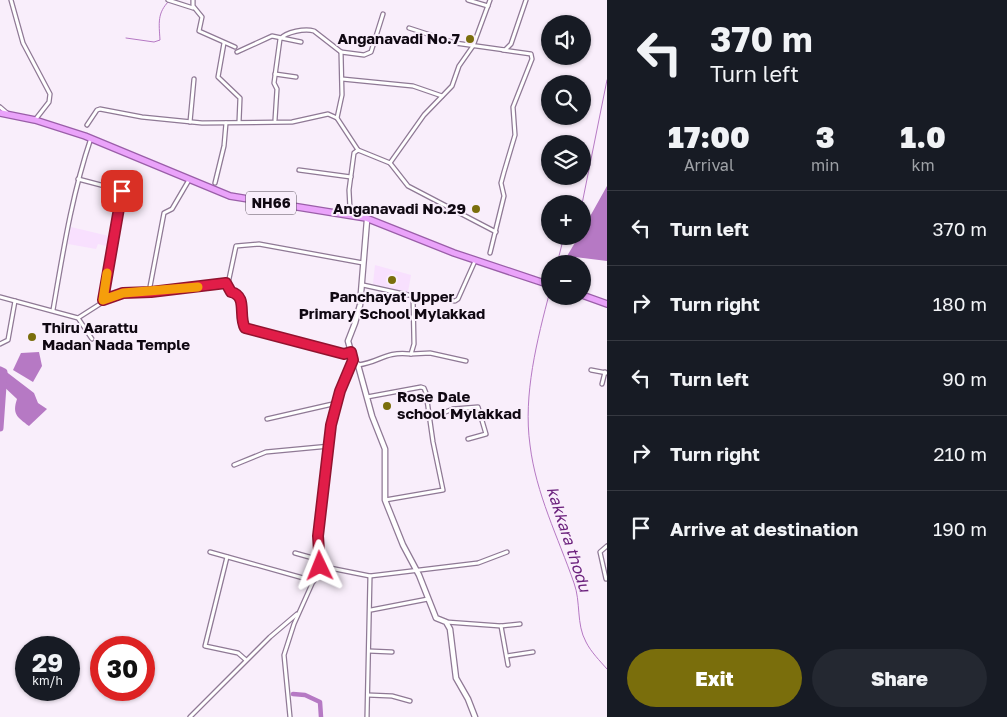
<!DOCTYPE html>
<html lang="en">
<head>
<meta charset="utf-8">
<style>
  body { margin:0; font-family:"Golos Text",sans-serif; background:#242831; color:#f1f3f6; height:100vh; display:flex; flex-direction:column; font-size:19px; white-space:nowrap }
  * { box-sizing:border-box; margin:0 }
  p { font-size:16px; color:#9ea1a6 }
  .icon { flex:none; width:28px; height:28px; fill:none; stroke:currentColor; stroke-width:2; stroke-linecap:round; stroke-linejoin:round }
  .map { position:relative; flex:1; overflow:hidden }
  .panel { display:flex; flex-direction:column; background:#171b24; width:400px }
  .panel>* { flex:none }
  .top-card { background:#171b24; color:#f1f3f6; overflow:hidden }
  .tools { position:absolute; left:541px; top:15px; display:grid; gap:10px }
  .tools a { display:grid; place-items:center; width:50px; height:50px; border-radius:50%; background:#171b24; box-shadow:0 1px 4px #0004; font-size:25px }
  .speed { position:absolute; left:15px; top:636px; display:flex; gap:10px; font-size:25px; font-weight:700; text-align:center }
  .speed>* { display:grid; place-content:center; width:65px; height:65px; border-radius:50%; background:#171b24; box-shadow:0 1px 4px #0004; line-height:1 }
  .speed small { font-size:12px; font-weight:400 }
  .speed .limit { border:8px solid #d22; background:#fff; color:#111 }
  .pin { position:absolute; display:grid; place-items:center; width:42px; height:42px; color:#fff; margin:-21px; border-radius:10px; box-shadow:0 2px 8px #0006 }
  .me { position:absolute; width:55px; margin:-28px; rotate:358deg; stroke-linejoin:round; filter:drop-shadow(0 0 4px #0008) }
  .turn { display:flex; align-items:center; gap:18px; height:105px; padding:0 20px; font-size:22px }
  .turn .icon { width:65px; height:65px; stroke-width:2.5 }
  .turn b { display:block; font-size:35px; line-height:42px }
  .eta { display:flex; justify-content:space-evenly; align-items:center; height:85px; text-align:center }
  .eta b { font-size:30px; font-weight:800; line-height:35px }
  .action { display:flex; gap:10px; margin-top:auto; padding:10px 20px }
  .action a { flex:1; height:58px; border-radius:30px; background:#7a6e0c; color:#fff; font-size:20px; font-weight:800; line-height:58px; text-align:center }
  .action a+a { background:#242831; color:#f1f3f6 }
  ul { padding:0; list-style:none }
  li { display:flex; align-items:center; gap:15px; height:75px; padding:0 20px; border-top:1px solid #363941 }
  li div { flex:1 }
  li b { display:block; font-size:19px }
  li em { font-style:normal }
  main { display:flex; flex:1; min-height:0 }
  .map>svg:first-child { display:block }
  .built { fill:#f8e0fe }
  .water { fill:#b679c4 }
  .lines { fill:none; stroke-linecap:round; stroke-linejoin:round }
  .stream { stroke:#b679c4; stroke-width:1 }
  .canal { stroke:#b679c4; stroke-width:4.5 }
  .river { stroke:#b679c4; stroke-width:7 }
  .minor-casing { stroke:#8f7995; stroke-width:5.5 }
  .secondary-casing { stroke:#8f7995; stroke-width:7 }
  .trunk-casing { stroke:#9a5ea8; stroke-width:8 }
  .minor { stroke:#fff; stroke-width:3 }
  .secondary { stroke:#fff; stroke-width:4.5 }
  .trunk { stroke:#eaa3fa; stroke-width:5.5 }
  .route-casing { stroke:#92132f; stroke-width:12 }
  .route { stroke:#e11d48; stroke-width:9 }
  .slow { stroke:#f59e0b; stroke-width:9 }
  .poi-dot { fill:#7a6e0c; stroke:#f9eefb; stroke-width:2 }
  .labels { text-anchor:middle; stroke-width:4; stroke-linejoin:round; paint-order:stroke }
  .shield { fill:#f9eefb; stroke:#564d58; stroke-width:1 }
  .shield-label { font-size:14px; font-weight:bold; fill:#100812 }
  .poi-label { font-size:15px; font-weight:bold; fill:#100812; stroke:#f9eefb; text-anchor:end }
  .water-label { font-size:16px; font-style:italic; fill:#6c227d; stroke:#f9eefb }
</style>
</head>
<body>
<main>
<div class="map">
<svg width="607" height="717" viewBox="0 0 607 717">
  <rect width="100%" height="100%" fill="#f9eefb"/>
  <!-- built -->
  <g class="built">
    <polygon points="71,227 113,237 111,247 98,244 96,249 68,244"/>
    <polygon points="375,265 411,275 408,292 373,284"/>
  </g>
  <!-- water -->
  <g class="water">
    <polygon points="607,186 607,261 567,256 579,236 582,236 583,229"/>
    <polygon points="39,352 42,366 33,382 13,370 21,353"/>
    <path d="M0,367L34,393L38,403L47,409L29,426C17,417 12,414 17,399L0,383Z"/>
  </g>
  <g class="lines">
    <!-- stream -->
    <g class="stream">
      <path d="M126,38L154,42L160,40C159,23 157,13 169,1"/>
      <polyline points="582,204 607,80"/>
      <polyline points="557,264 564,236"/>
      <path d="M550,291C537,340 523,395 530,445C536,494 558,537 574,583C581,602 576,624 586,642C591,652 600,661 607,669"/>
    </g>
    <!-- canal -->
    <polyline class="canal" points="293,694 305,695 320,702 321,717"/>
    <!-- river -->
    <polyline class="river" points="0,370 4,372 0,428"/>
    <!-- minor casing -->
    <g class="minor-casing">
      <g id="minor">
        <polyline points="11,0 23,43 50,94 49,102 35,120"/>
        <polyline points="168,0 193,8"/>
        <polyline points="193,0 193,6 202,17 199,31 235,47"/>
        <polyline points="468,0 488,6"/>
        <polyline points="409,28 455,43 505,50 511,44 526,0"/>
        <polyline points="224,43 218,77 240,98 239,122"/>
        <polyline points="237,52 272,36 301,42"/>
        <polyline points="341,52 364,55 371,52 383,14"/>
        <polyline points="275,74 296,77"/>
        <polyline points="342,79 413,86 442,96"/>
        <polyline points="0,107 7,113"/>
        <path d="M275,120L277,89L274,83L280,39C286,32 305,28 314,31L341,52L342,95L337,118"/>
        <polyline points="190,122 194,79"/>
        <polyline points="87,125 97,110 100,109 142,117 202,123 292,122 328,114 337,118 358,150"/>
        <polyline points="390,163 408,186 496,232"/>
        <polyline points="299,170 351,177"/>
        <polyline points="78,179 120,190 123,192 103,300"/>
        <polyline points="215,183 224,146 226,123"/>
        <polyline points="350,209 349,190 354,153 358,150 390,163 424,115 452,86 459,66 473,46 490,0"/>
        <polyline points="490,253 504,196 501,183 504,172 515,135 513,107 532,59 531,54 503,50"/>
        <path d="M226,283L231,292C248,296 238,316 245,328L277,338L344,354L351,352"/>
        <polyline points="363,285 413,296 455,301 458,299 475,261"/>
        <polyline points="149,292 164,213 172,209 189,180"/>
        <polyline points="413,296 414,344 411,354 430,353 466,361"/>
        <polyline points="0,297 78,318 92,339"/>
        <path d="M53,310C63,252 72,194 91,138"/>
        <polyline points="78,318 114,295 226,283 229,279 236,246 259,244 363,263"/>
        <polyline points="0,344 8,340 15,301"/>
        <path d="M358,365C381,362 384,351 411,354"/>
        <polyline points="591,370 607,373"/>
        <polyline points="602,384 605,372"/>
        <polyline points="367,397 421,387 424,388 426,393 433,442 443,490 385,500"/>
        <polyline points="430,418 453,409 478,407 486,434 468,439"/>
        <polyline points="267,419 337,403"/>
        <polyline points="234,465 266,452 330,446"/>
        <polyline points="210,552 314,581"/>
        <polyline points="295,553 320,560"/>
        <polyline points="227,557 205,646 238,653 246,660"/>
        <polyline points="320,566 370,576 478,563 507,552"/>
        <polyline points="606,579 600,552 607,546"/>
        <polyline points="371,610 428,599"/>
        <polyline points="446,622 501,626 520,624"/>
        <polyline points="501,626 508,665"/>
        <polyline points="369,651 392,652"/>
        <polyline points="507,656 533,652"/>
        <polyline points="368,695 392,696 410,701"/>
        <polyline points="190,717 270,637 297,614"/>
        <polyline points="290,717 284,655 294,624 320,566 319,536 331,425 340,391 353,359"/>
        <polyline points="367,717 370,576"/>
      </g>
    </g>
    <!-- secondary casing -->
    <g class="secondary-casing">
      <polyline id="secondary" points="367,220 360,305 355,323 348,341 353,359 358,365 372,416 385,449 385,500 403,545 419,575 436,618 446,622 450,629 456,678 468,699 475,717"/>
    </g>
    <!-- trunk casing -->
    <g class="trunk-casing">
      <g id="trunk">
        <polyline points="0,113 35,120 85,136 230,196 366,218 454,253 550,285"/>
        <polyline points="582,295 607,304"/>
      </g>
    </g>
    <!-- minor -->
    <use href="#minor" class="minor"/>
    <!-- secondary -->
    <use href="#secondary" class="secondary"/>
    <!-- trunk -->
    <use href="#trunk" class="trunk"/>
  </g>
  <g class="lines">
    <!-- route casing -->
    <g class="route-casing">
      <path id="route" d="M122,191L103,300L123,293L151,292L226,283L231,292C248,296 238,316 245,328L344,354L351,352L353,360L340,391L331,425L318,536L320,566"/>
    </g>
    <!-- route -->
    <use href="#route" class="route"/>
    <!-- slow -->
    <polyline class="slow" points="107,273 103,300 123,293 198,287"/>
  </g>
  <!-- markers -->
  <g class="poi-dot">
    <circle cx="470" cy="39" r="5"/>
    <circle cx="476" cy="209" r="5"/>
    <circle cx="392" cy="280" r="5"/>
    <circle cx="32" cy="337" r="5"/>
    <circle cx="387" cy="406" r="5"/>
  </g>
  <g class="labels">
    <!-- shield labels -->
    <rect class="shield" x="246" y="191.5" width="50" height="23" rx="4"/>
    <g class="shield-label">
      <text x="271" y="208">NH66</text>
    </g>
    <!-- poi labels -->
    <g class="poi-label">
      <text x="460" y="44">Anganavadi No.7</text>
      <text x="466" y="214">Anganavadi No.29</text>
      <text x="392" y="302" text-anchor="middle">Panchayat Upper<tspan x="392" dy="17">Primary School Mylakkad</tspan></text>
      <text x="42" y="333" text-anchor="start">Thiru Aarattu<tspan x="42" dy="17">Madan Nada Temple</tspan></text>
      <text x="397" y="402" text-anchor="start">Rose Dale<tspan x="397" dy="17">school Mylakkad</tspan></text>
    </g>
    <!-- water labels -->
    <g class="water-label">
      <text transform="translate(569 539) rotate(72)" y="6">kakkara thodu</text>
    </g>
  </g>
</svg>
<div class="tools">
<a><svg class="icon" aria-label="sound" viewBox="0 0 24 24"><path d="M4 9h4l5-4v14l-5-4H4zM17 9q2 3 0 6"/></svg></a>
<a><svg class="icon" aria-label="search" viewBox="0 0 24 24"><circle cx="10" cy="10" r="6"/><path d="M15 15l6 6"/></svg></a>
<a><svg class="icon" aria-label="layers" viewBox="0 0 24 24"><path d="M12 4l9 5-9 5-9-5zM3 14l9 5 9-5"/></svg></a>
<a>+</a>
<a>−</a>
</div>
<div class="speed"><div>29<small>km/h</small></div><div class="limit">30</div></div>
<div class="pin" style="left:122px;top:191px;background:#d93025"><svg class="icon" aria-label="arrive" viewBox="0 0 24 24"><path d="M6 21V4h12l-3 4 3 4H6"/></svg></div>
<svg class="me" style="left:320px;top:566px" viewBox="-20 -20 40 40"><path d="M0-17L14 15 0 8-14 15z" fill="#e11d48" stroke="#fff" stroke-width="4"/></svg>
</div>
<section class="panel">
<div class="top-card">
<div class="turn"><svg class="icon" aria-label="left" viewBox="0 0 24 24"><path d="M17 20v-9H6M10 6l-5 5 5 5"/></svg><div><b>370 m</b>Turn left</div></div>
</div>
<div class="eta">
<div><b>17:00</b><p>Arrival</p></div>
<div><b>3</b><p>min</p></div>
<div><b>1.0</b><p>km</p></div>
</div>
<ul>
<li><svg class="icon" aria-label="left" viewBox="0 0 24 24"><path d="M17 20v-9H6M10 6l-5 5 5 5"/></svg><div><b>Turn left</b></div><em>370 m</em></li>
<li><svg class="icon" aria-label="right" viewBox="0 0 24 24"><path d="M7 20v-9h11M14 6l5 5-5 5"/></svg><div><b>Turn right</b></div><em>180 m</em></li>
<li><svg class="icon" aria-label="left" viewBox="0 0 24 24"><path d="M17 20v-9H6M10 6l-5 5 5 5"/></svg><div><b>Turn left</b></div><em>90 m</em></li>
<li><svg class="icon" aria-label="right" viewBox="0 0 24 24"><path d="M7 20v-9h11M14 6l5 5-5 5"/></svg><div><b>Turn right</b></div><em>210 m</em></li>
<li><svg class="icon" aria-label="arrive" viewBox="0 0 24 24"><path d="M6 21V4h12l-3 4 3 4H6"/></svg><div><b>Arrive at destination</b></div><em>190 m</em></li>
</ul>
<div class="action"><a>Exit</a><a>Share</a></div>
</section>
</main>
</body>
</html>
